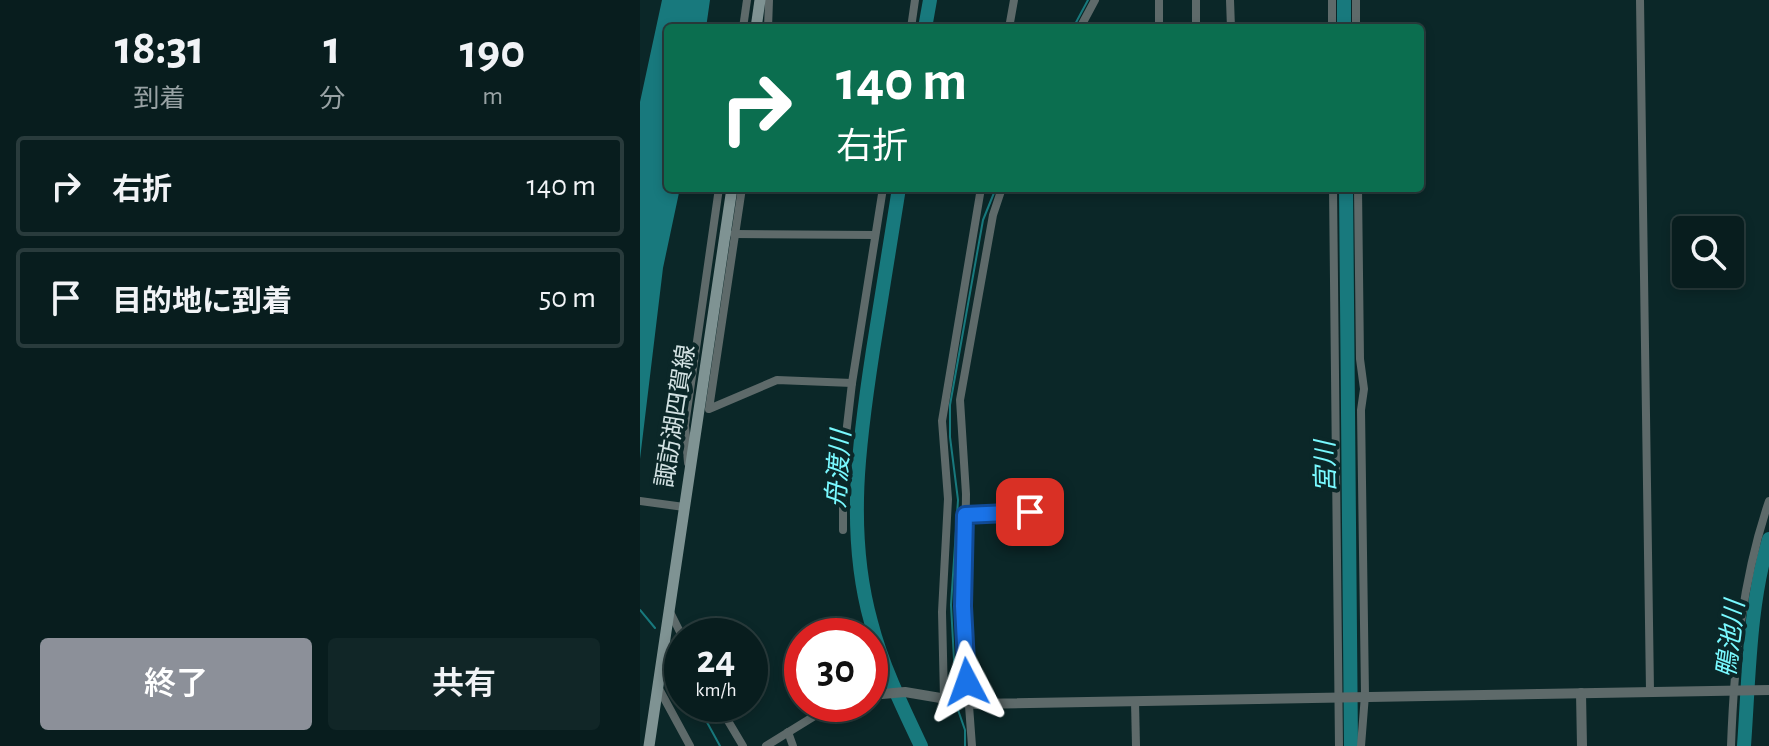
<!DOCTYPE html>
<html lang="ja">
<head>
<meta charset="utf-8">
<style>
  body { margin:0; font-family:"Alegreya Sans","Noto Sans JP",sans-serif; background:#112627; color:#f1f3f6; height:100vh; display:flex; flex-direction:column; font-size:30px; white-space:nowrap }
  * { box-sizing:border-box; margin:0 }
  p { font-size:26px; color:#98a2a4 }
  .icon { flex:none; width:44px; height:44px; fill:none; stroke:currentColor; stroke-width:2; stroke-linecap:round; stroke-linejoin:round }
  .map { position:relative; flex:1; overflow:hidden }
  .sheet { display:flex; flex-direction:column; background:#081d1e; width:640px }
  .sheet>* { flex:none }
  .top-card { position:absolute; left:24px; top:24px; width:760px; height:168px; border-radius:8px; box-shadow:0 4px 12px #0003,0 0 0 2px #293b3c; background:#0b6e4f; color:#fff; overflow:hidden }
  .tools { position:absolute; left:1032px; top:216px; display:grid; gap:16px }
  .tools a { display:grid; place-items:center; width:72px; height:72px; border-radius:8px; background:#081d1e; box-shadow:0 4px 12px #0003,0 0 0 2px #293b3c; font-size:40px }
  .speed { position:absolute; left:24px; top:618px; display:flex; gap:16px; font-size:40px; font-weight:700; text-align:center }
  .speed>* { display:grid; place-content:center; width:104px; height:104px; border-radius:50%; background:#081d1e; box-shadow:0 4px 12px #0003,0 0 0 2px #293b3c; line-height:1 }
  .speed small { font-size:20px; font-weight:400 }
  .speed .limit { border:12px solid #d22; background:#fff; color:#111 }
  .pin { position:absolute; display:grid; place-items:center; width:68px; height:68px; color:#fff; margin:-34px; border-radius:16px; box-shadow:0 4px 12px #0006 }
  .me { position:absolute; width:88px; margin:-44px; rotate:356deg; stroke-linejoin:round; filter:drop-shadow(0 0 6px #0008) }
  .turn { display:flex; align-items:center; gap:28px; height:168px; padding:0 40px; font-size:36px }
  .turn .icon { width:104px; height:104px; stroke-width:2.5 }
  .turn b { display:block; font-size:56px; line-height:68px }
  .eta { display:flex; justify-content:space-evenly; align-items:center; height:136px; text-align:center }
  .eta b { font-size:48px; font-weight:600; line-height:56px }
  .action { display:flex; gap:16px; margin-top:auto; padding:16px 40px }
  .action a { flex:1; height:92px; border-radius:8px; background:#8c9099; color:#fff; font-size:32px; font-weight:600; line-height:92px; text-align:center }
  .action a+a { background:#112627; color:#f1f3f6 }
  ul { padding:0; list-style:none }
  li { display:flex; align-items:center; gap:24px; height:100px; margin:0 16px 12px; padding:0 24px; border:4px solid #293b3c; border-radius:8px }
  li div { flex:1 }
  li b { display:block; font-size:30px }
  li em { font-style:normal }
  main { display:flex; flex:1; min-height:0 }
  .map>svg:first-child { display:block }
  .water { fill:#18797d }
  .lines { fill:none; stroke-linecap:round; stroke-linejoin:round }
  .stream { stroke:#18797d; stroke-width:2 }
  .river { stroke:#18797d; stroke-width:14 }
  .minor { stroke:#5e6a6a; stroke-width:8 }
  .tertiary { stroke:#5e6a6a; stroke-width:10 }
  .secondary { stroke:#7f9393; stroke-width:11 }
  .route-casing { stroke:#114b97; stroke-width:20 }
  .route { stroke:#1a73e8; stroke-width:14 }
  .labels { text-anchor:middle; stroke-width:8; stroke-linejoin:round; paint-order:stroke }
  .street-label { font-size:24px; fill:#d3e2e3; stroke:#0b2728 }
  .water-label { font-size:26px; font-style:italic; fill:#79f9ff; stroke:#0b2728 }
</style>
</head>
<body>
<main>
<section class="sheet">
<div class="eta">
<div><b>18:31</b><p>到着</p></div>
<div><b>1</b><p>分</p></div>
<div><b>190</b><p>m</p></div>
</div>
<ul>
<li><svg class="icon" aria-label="right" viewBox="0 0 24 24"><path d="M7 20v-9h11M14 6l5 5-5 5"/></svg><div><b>右折</b></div><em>140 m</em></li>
<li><svg class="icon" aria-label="arrive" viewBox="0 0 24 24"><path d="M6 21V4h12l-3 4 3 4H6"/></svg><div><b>目的地に到着</b></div><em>50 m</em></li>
</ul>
<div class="action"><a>終了</a><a>共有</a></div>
</section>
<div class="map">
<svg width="1129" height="746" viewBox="0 0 1129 746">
  <rect width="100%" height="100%" fill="#0b2728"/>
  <!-- water -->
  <polygon class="water" points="22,0 70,0 66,28 28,28 28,188 40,188 23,268 0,459 0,102"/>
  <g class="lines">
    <!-- stream -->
    <g class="stream">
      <polyline points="433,28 448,0"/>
      <polyline points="0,610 15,628"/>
      <polyline points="31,657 42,676"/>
      <polyline points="316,696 311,605 318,500 310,437 310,405 343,220 356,188"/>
      <polyline points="57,704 80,746"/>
      <polyline points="317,707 325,730 325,746"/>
    </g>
    <!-- river -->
    <g class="river">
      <polyline points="704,0 704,28"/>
      <polyline points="285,28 290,0"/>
      <path d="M259,188C250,242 242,296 233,350C219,441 206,532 231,622C242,665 262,706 281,746"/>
      <polyline points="706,188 711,746"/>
      <path d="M1104,746C1109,678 1109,604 1129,539"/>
    </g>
    <!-- minor -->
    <g class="minor">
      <polyline points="556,0 556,28"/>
      <polyline points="590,0 591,28"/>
      <polyline points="716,0 716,28"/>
      <polyline points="1000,0 1010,691"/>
      <polyline points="103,28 107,0"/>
      <polyline points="128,28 129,0"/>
      <polyline points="271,28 275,0"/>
      <polyline points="369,28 374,0"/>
      <polyline points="440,28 455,0"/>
      <polyline points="519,28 519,0"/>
      <polyline points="692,28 692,0"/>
      <polyline points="102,188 69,409 137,380 212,383"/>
      <polyline points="128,188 176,189"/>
      <polyline points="693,188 699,746"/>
      <polyline points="718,188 720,359 724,389 721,410 725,695 721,746"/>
      <polyline points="94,234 235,235"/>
      <polyline points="48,463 45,425 79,188"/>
      <polyline points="0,501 44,507"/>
      <polyline points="325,515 390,512"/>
      <polyline points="203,530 203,461 212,383 243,188"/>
      <polyline points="30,612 42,636"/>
      <polyline points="154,683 162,702"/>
      <polyline points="18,687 50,746"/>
      <polyline points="304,698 302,612 308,499 302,421 341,188"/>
      <polyline points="495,701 496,746"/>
      <polyline points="78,704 103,746"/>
      <polyline points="148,732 153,746"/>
      <polyline points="126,746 194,704"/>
      <polyline points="332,746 324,638 326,494 320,400 353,215 362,188"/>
      <path d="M1091,746C1094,663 1102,580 1129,501"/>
    </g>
    <!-- tertiary -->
    <g class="tertiary">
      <polyline points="941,693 942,746"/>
      <polyline points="242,694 265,692 336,704 1129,690"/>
    </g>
    <!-- secondary -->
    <g class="secondary">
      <polyline points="116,28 120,0"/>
      <polyline points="9,746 92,188"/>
    </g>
  </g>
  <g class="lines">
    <!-- route casing -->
    <g class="route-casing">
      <polyline id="route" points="327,682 323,606 325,515 390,512"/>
    </g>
    <!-- route -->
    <use href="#route" class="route"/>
  </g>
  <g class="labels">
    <!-- street labels -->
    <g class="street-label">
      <text transform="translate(35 416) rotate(-81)" y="8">諏訪湖四賀線</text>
    </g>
    <!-- water labels -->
    <g class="water-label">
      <text transform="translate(685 467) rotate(-91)" y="9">宮川</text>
      <text transform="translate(198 469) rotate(-86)" y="9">舟渡川</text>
      <text transform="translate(1090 639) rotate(-83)" y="9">鴨池川</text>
    </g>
  </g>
</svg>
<div class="tools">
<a><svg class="icon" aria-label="search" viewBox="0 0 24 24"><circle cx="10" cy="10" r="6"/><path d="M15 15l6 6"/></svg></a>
</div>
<div class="speed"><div>24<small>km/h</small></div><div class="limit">30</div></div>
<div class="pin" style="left:390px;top:512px;background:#d93025"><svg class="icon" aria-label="arrive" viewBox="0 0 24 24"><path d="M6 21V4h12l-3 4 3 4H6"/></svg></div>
<svg class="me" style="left:327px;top:682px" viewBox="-20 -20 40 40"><path d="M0-17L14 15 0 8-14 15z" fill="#1a73e8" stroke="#fff" stroke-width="4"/></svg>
<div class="top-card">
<div class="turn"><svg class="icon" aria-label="right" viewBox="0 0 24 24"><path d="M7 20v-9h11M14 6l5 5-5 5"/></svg><div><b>140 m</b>右折</div></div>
</div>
</div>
</main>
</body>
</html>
